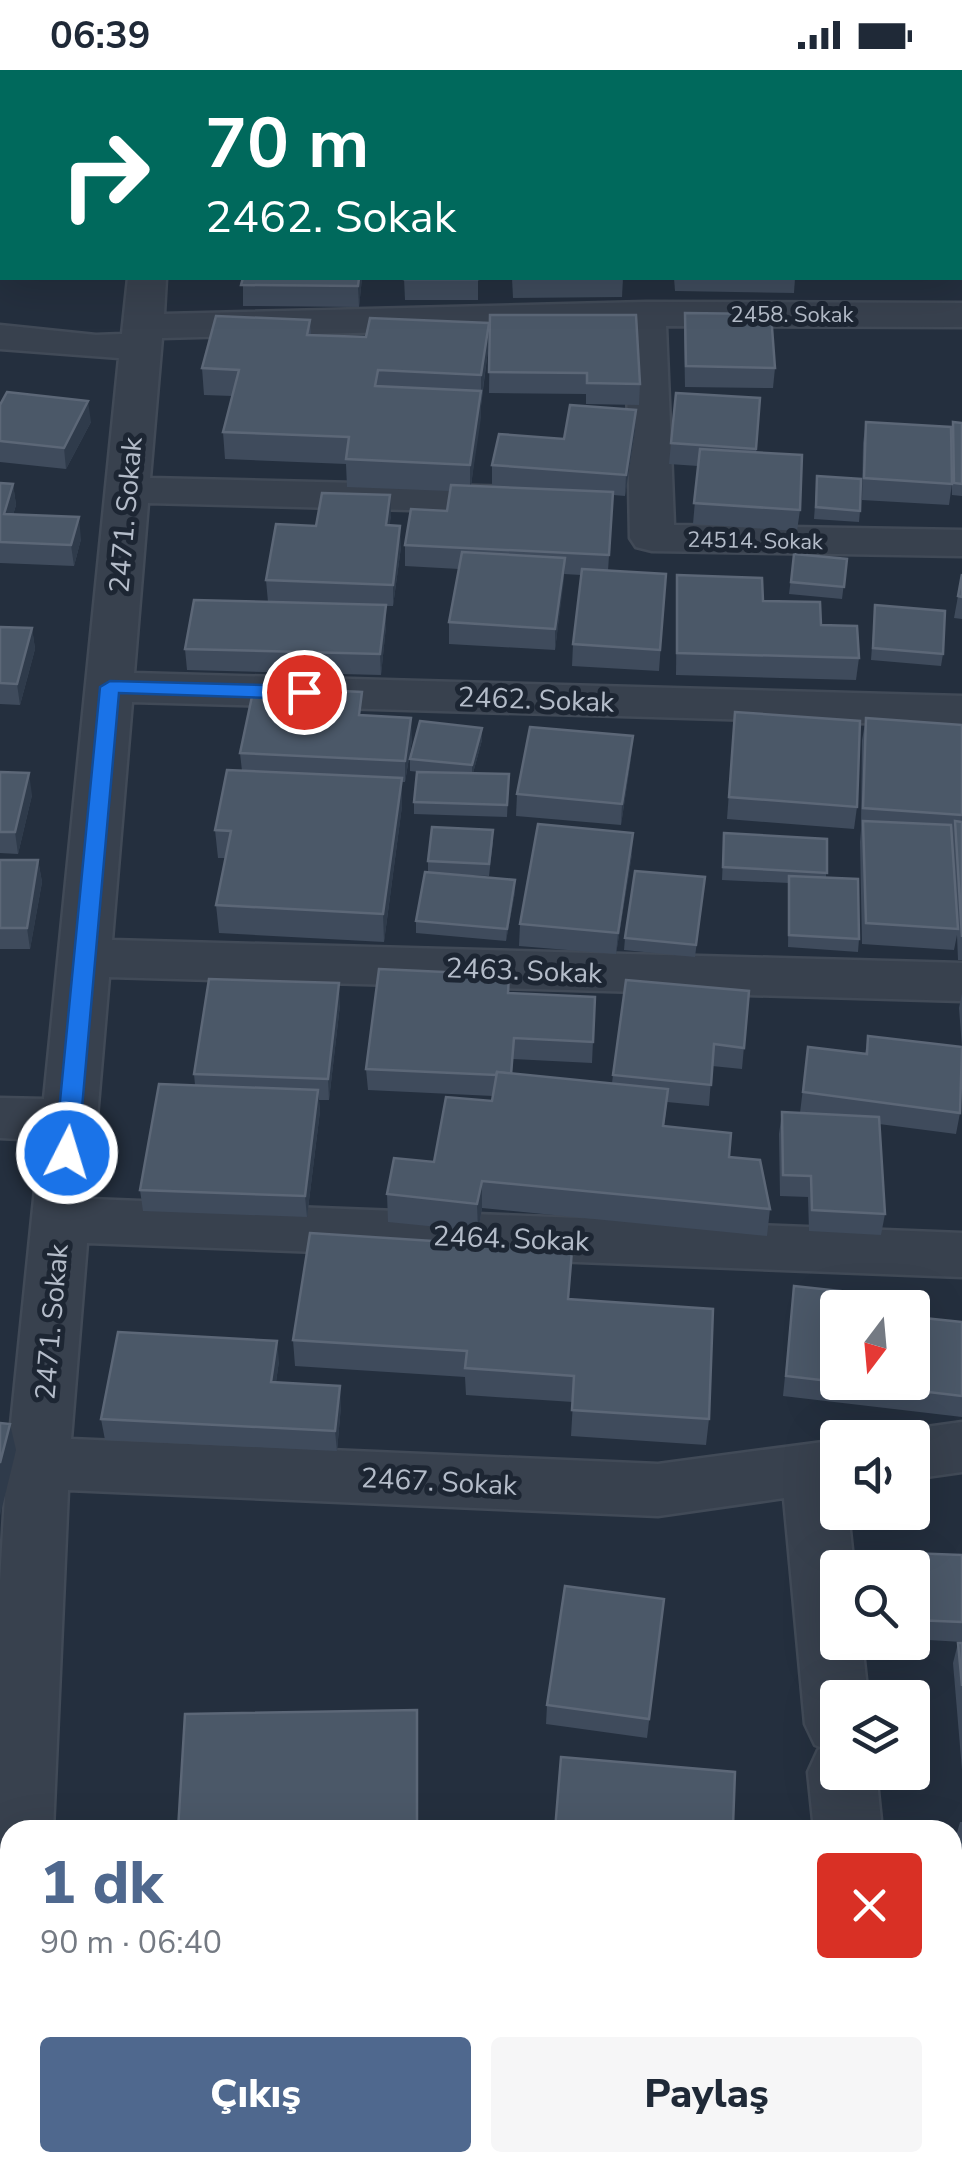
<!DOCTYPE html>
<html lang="tr">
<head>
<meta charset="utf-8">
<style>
  body { margin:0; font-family:"Nunito Sans",sans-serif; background:#f6f6f7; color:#1f2937; height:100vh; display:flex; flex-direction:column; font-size:38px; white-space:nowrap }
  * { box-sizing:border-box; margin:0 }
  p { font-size:32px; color:#747a83 }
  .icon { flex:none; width:55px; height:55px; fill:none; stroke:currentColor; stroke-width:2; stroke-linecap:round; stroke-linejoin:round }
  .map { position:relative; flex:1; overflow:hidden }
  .panel { position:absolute; left:0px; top:1750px; width:962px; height:352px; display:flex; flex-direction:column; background:#fff; border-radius:30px 30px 0 0; box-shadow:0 10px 40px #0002 }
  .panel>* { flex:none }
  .banner { position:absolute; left:0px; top:0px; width:962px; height:210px; box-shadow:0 10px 40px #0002; background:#00695c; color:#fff; overflow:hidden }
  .needle { width:65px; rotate:196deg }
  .tools { position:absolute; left:820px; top:1220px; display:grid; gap:20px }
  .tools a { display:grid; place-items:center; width:110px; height:110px; border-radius:10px; background:#fff; box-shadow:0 10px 40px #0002; font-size:50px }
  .pin { position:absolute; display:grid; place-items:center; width:85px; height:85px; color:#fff; margin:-42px; border:5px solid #fff; border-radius:50%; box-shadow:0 2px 10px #0007 }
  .me { position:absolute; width:110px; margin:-55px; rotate:5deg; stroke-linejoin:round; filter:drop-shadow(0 0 8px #0008) }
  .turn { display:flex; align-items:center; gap:35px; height:210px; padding:0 40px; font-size:45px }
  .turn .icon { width:130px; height:130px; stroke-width:2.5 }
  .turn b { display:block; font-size:70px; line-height:85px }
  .round { display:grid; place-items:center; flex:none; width:105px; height:105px; border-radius:10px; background:#f6f6f7 }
  .summary { display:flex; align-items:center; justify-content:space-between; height:170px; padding:0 40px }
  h1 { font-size:60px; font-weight:800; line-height:75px; color:#4f688e }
  .primary-button { display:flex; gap:20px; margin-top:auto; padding:20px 40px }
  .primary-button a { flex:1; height:115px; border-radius:10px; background:#4f688e; color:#fff; font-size:40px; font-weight:800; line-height:115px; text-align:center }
  .primary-button a+a { background:#f6f6f7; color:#1f2937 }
  .status { display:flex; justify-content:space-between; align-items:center; height:70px; padding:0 50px; background:#fff; direction:ltr }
  .status svg { height:28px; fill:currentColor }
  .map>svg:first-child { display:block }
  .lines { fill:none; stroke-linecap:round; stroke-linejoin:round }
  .minor-casing { stroke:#414a57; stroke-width:5 }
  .minor { fill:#38414e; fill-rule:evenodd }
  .wall { fill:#3f4b5c; fill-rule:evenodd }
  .shaded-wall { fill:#2f3b4b }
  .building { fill:#4b5868; stroke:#5c6777; stroke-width:2.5 }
  .route { fill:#1a73e8; stroke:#114b97; stroke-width:2.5 }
  .labels { text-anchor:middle; stroke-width:10; stroke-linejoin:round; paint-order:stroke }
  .far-street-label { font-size:22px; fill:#b4bcc9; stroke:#1d2633 }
  .street-label { font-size:28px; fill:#b4bcc9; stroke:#1d2633 }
</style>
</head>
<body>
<div class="status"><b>06:39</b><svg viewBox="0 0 49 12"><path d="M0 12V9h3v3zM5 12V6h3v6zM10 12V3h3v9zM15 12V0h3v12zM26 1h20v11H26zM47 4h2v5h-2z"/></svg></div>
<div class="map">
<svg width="962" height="2102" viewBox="0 0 962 2102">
  <rect width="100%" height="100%" fill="#242f3e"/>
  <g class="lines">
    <!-- minor casing -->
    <g class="minor-casing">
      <g id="minor">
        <polygon points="761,0 797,0 797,2 762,2"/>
        <rect x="0" y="44" width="2" height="22"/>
        <rect x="960" y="63" width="2" height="22"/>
        <polygon points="128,208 166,208 164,244 646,232 962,233 962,257 666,256 674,455 962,460 962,486 652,481 636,477 630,468 626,256 162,268 150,408 524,417 539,421 546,430 539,439 524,443 148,433 134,603 962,626 962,656 132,632 112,870 962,893 962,931 109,907 90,1129 962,1163 962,1207 87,1173 71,1369 658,1394 838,1370 838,1442 848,1442 854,1498 838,1498 838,1572 862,1572 868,1628 838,1628 838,1702 876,1702 882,1760 814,1760 808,1702 818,1680 823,1678 815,1675 805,1654 784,1428 658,1446 68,1420 53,1760 10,1760 10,1788 0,1784 0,1512 7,1393 40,1070 0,1068 0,1028 44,1029 119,288 0,279 0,255 96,265 122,264"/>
        <polygon points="962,1352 962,1402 912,1409 912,1368 890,1366 912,1359"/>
        <polygon points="10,1888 10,2092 38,2092 37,2102 0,2102 0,1892"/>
        <polygon points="841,2092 915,2092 916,2102 842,2102"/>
      </g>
    </g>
    <!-- minor -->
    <use href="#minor" class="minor"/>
  </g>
  <!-- wall -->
  <g class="wall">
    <rect x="0" y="82" width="2" height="68"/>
    <polygon points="243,208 399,208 362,208 359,237 243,236"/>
    <polygon points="404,208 478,208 478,230 405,230"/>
    <polygon points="512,208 623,208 622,227 513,228"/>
    <polygon points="674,208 795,208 794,223 675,221"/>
    <polygon points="685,243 775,298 773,318 685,317 684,264"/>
    <polygon points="490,245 640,314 639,335 586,334 586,324 489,323"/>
    <polygon points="310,250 311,265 488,280 471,416 522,418 492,416 492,395 564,369 636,340 635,361 625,426 613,425 608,501 666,504 659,601 572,596 573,574 581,505 564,504 555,580 449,574 449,552 459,499 405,496 405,475 447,441 450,421 347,417 346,394 225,389 223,362 232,326 204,325 202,298"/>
    <polygon points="760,328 756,382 800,440 797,461 693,454 698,396 669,394 671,373"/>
    <polygon points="0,335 91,352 66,399 0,392"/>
    <polygon points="866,352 952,414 949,435 862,430 863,373"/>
    <polygon points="953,352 962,353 962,426 952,425 951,364"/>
    <polygon points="817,406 860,441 859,452 814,449"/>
    <polygon points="0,413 13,414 16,435 13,445 81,469 74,496 0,493"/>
    <polygon points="391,446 389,455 401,477 393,536 386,536 386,556 381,605 187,600 185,579 268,532 266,510 316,456"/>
    <polygon points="794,484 847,489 842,529 789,524"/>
    <polygon points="962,504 962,549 954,548"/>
    <polygon points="677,505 763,531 859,588 856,610 676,605"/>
    <polygon points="875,535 943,584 941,596 871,590"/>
    <polygon points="0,557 32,558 35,579 20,635 0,634"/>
    <polygon points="735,642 857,737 854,759 727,749"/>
    <polygon points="363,646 412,670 405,712 402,712 402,736 384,872 219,863 216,835 226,788 218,788 215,760 242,701 240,683"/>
    <polygon points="866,648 962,655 962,890 958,890 957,865 954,880 862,874 860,772 861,760 862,670"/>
    <polygon points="633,666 631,688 621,755 516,746 517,724"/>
    <polygon points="482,670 473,703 509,704 507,747 414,744 414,732 420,702 410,701 410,689"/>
    <polygon points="0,702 32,725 18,784 0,783"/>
    <polygon points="724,763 827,769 826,808 859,869 858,882 788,877 789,813 722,810"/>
    <polygon points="493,772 489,806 440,804 515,810 515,822 506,871 416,863 416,851 428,803 428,791"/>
    <polygon points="632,784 616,884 519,876 520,854"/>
    <polygon points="0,790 38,790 42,812 30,879 0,879"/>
    <polygon points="705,807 695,887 624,880 625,868"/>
    <polygon points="749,921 742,999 712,996 709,1036 667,1032 664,1056 729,1087 770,1139 767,1166 482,1138 478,1161 388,1152 387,1124 434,1092 492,1031 493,1026 368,1020 366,999 509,923 595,927 592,993 513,989 512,1004 612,1013 613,1005"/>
    <polygon points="962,923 962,1019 960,1043 956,1064 879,1054 885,1144 881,1165 809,1161 808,1127 780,1126 779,1064 782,1042 800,1043 808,977 865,984 868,966 962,977 959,938"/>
    <polygon points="340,935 329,1030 319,1030 320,1041 307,1147 143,1141 140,1120 195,1015 194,1004"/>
    <path d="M794,1216L924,1248L962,1252V1347L783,1326ZM838,1238L912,1312H838Z"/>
    <polygon points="569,1229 709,1349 706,1375 571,1366 573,1332 466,1325 465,1307 295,1296 293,1270"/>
    <polygon points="279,1291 276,1312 341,1336 337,1381 105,1370 101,1349"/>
    <polygon points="909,1483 962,1485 962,1572 912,1569 912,1498 906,1498"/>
    <polygon points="664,1529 647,1668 546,1654 547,1635"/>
    <polygon points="958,1573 962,1573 962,1700 953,1593"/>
    <polygon points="960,1752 962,1752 962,1852 955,1770"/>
  </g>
  <!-- shaded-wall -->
  <g class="shaded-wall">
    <polygon points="359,208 362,208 359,237 358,216"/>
    <polygon points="489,253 488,280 481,332 481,305"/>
    <polygon points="481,321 481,348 470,422 470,395"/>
    <polygon points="88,331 91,352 66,399 64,378"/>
    <polygon points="636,340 635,361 625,426 626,405"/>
    <polygon points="13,414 16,435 7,465 4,444"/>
    <polygon points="390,425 391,446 387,476 386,455"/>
    <polygon points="79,447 81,469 74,496 71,475"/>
    <polygon points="400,456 401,477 393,536 393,515"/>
    <polygon points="565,488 564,510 555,580 555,559"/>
    <polygon points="386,535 386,556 381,605 380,584"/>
    <polygon points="32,558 35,579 20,635 17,614"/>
    <polygon points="411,648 412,670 405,712 405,691"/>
    <polygon points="482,658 482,670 472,707 472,695"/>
    <polygon points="633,666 631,688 621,755 622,734"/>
    <polygon points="29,703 32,725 18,784 15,762"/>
    <polygon points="402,708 402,736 384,872 383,844"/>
    <polygon points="633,763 632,784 616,884 618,863"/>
    <polygon points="38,790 42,812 30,879 27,858"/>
    <polygon points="515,810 515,822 506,871 507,859"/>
    <polygon points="339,913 340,935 329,1030 328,1009"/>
    <polygon points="318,1020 320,1041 307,1147 305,1126"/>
    <polygon points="482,1111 482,1138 478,1161 477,1134"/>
    <polygon points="277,1271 279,1291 273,1333 271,1312"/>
    <polygon points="340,1316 341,1336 337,1381 335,1361"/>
    <polygon points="10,1354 16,1380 0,1446 0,1393"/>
  </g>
  <!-- building -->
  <g class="building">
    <polygon points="156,0 264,0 264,2 155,2"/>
    <rect x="375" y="0" width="81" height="2"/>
    <polygon points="465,0 545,0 545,2 464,2"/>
    <polygon points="617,0 753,0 754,2 617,2"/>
    <rect x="0" y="82" width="2" height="47"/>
    <polygon points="243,208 359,208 358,216 241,215"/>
    <rect x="404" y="208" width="74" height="1"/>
    <polygon points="685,243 771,244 775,298 686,296"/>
    <polygon points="490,245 636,245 640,314 587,313 587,303 489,302"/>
    <polygon points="216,246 310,250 307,265 366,267 370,248 489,253 481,305 378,300 375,316 481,321 470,395 346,389 349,367 223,362 239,300 202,298"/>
    <polygon points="7,322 88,331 64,378 0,371 0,335"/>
    <polygon points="676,323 760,328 756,379 671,373"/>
    <polygon points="570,335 636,340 626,405 492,395 499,364 564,369"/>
    <polygon points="866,352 951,357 952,414 864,408"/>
    <polygon points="953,352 962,353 962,414 954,413"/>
    <polygon points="700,379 802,385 800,440 694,433"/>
    <polygon points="817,406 861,409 860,441 816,437"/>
    <polygon points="0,413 13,414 4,444 79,447 71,475 0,472"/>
    <polygon points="451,415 613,422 609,485 405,475 411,439 447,441"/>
    <polygon points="322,423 390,425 386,455 400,456 393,515 266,510 276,454 316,456"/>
    <polygon points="462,482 565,488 555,559 449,552"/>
    <polygon points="794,484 847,489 844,517 791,512"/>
    <polygon points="582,499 666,504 660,580 573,574"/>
    <polygon points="962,504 962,527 958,526"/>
    <polygon points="677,505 762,508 763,531 820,532 821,555 857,556 859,588 677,583"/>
    <polygon points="194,530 386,535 380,584 185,579"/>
    <polygon points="875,535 945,541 943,584 873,578"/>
    <polygon points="0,557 32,558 17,614 0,613"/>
    <polygon points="254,617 362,622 359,645 411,648 405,691 240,683"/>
    <polygon points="735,642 860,651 857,737 729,727"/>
    <polygon points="866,648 962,655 962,745 863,738"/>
    <polygon points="420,651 482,658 472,695 410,689"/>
    <polygon points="530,657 633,666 622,734 517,724"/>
    <polygon points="227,700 402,708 383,844 216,835 231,761 215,760"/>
    <polygon points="0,702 29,703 15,762 0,762"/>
    <polygon points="417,702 509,704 507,735 414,732"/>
    <polygon points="863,751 951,755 958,859 866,853"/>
    <polygon points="955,751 962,752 962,867"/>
    <polygon points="538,754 633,763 618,863 520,854"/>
    <polygon points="432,757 493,760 489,794 428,791"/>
    <polygon points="724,763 827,769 827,803 723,797"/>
    <polygon points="0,790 38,790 27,858 0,858"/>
    <polygon points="635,801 705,807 696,875 625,868"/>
    <polygon points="425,802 515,810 507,859 416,851"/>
    <polygon points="789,806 858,809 859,869 789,865"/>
    <polygon points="379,899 509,905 508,923 595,927 593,972 514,968 511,1004 497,1002 496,1005 366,999"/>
    <polygon points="209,909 339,913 328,1009 194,1004"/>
    <polygon points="626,910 749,921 744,978 714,974 711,1015 613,1005"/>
    <polygon points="868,966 962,977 960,1043 803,1022 808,977 867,984"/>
    <polygon points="497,1002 668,1019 663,1056 731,1063 729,1087 760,1090 770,1139 482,1111 477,1134 387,1124 394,1088 434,1092 446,1027 492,1031"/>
    <polygon points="159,1014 318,1020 305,1126 140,1120"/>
    <polygon points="782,1042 879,1047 885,1144 812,1140 811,1106 783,1105"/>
    <polygon points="310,1163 572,1180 568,1229 713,1239 709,1349 572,1340 574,1306 465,1298 467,1281 293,1270"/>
    <polygon points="794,1216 924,1230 924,1248 962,1252 962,1326 844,1312 912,1312 912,1238 838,1238 838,1312 786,1306"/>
    <polygon points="118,1262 277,1271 271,1312 340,1316 335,1361 101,1349"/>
    <polygon points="0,1353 10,1354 0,1393"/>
    <polygon points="909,1483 962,1485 962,1552 914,1550 912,1498 910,1498"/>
    <polygon points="565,1516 664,1529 649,1649 547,1635"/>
    <polygon points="958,1573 962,1573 962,1616"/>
    <polygon points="417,1640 417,1760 178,1760 185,1644"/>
    <polygon points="561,1687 735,1702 733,1756 791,1760 555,1760"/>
    <polygon points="336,2092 411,2092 410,2102 335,2102"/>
    <polygon points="467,2092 486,2092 516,2102 463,2102"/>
    <polygon points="586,2092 816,2092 814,2102 584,2102"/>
  </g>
  <!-- route -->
  <polygon class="route" points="110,611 304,616 313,622 304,629 119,623 78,1083 67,1092 55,1083 100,617"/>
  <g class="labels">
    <!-- far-street labels -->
    <g class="far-street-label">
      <text x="792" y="252">2458. Sokak</text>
      <text transform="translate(755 470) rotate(1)" y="8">24514. Sokak</text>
    </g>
    <!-- street labels -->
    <g class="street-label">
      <text transform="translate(125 445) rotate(-85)" y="10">2471. Sokak</text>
      <text transform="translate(536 629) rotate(2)" y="10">2462. Sokak</text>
      <text transform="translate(524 900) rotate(2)" y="10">2463. Sokak</text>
      <text transform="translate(511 1168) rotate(2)" y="10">2464. Sokak</text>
      <text transform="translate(51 1252) rotate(-85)" y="10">2471. Sokak</text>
      <text transform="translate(439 1411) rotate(3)" y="10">2467. Sokak</text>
    </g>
  </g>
</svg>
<div class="tools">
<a><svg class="needle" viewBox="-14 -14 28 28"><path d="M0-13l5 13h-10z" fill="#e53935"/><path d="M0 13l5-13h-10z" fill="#747a83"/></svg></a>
<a><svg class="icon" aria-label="sound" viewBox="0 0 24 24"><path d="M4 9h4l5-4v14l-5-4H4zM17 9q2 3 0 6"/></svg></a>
<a><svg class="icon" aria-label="search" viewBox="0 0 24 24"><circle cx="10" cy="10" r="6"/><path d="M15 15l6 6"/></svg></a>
<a><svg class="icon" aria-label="layers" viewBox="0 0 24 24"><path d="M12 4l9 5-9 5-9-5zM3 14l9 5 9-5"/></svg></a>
</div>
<div class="pin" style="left:304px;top:622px;background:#d93025"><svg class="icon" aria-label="arrive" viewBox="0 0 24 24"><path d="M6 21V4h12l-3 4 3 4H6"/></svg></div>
<svg class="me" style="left:67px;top:1083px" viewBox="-20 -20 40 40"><circle r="17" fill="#1a73e8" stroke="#fff" stroke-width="3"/><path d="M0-11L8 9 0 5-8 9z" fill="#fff"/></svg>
<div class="banner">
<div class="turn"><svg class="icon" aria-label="right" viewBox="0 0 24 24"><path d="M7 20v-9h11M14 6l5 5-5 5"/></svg><div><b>70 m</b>2462. Sokak</div></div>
</div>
<section class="panel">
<div class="summary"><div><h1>1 dk</h1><p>90 m · 06:40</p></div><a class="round" style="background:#d93025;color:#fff"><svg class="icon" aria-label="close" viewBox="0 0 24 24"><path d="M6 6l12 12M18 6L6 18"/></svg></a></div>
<div class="primary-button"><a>Çıkış</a><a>Paylaş</a></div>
</section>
</div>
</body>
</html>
